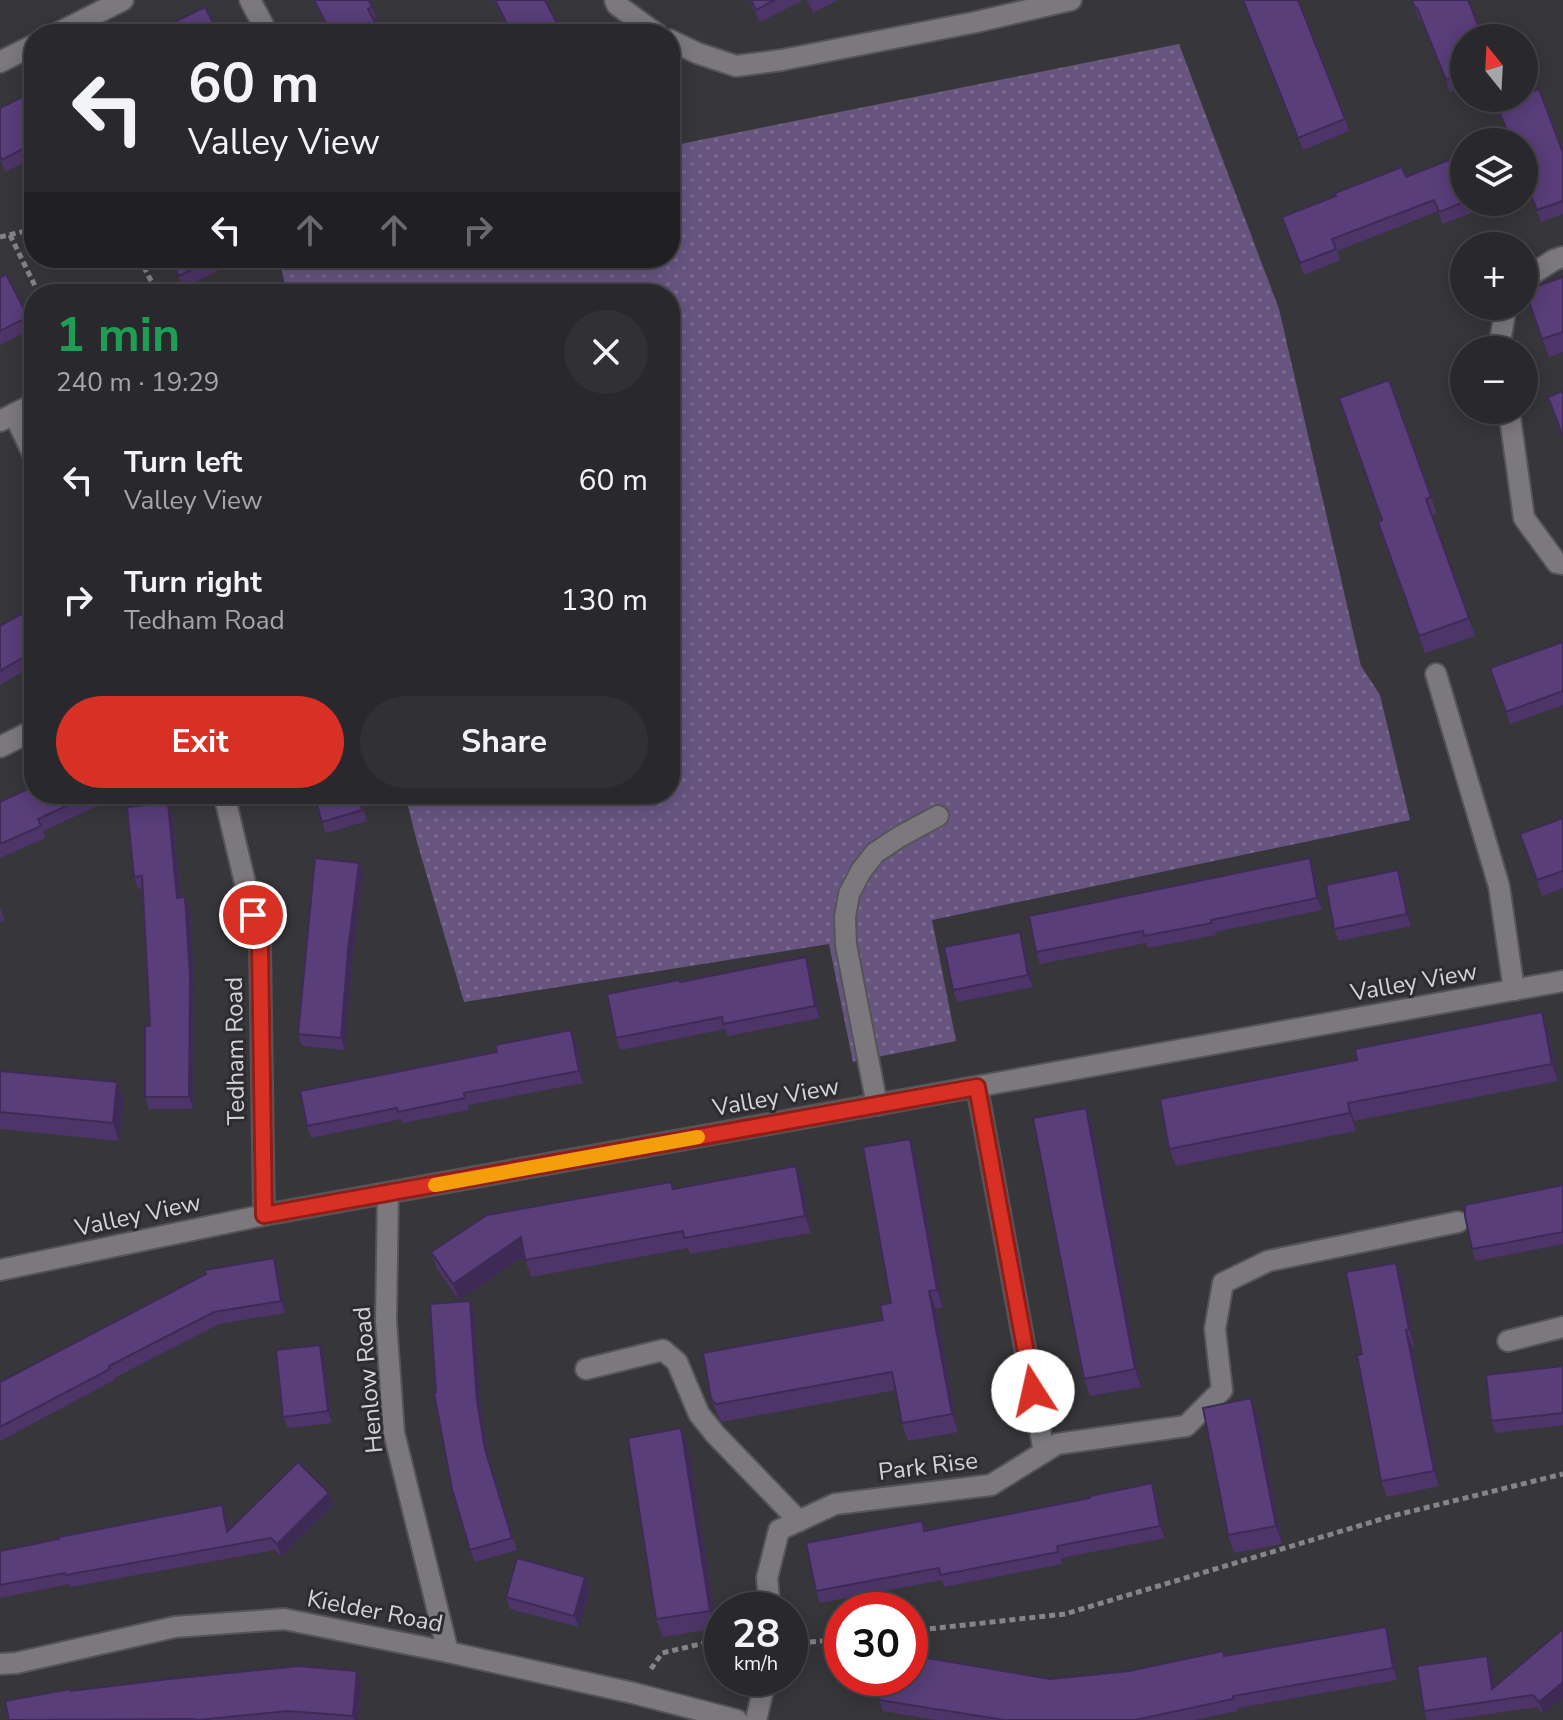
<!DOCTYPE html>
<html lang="en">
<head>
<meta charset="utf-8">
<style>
  body { margin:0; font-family:"Nunito Sans",sans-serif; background:#313034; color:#f1f3f6; height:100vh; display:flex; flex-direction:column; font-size:30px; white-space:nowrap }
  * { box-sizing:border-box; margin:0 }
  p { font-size:26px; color:#a5a6a9 }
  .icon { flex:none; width:44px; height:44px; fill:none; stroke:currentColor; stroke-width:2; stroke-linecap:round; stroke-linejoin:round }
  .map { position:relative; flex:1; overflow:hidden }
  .drawer { position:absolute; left:24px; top:284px; width:656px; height:520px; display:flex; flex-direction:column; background:#29282c; border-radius:32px; box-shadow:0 4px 20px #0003,0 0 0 2px #454448 }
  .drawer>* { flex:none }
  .top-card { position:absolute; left:24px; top:24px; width:656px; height:244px; border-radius:32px; box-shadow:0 4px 20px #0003,0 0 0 2px #454448; background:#29282c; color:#f1f3f6; overflow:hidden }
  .needle { width:52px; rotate:342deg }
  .fabs { position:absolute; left:1450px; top:24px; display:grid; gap:16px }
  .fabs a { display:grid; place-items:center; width:88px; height:88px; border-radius:50%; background:#29282c; box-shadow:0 4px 20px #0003,0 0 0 2px #454448; font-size:40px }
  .speed { position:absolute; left:704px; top:1592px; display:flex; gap:16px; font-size:40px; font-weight:700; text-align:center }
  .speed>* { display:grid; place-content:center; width:104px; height:104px; border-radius:50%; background:#29282c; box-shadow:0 4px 20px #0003,0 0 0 2px #454448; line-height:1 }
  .speed small { font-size:20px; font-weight:400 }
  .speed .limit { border:12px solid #d22; background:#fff; color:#111 }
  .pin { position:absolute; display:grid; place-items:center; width:68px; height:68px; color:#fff; margin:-34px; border:4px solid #fff; border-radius:50%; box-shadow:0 2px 8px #0007 }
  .me { position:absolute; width:88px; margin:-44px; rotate:350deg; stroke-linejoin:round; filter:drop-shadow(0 0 6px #0008) }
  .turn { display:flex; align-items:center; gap:28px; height:168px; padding:0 32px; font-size:36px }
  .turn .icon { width:104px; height:104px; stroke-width:2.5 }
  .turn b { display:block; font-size:56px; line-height:68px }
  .lanes { display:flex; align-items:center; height:76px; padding:0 32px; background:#0003; justify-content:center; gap:40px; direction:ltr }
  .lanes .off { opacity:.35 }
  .round { display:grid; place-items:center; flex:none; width:84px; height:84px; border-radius:42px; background:#313034 }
  .head { display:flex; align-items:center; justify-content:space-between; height:136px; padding:0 32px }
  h1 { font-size:48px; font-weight:700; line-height:60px; color:#1e9e55 }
  .action { display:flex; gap:16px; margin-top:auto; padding:16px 32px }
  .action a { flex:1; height:92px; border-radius:48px; background:#d93025; color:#fff; font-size:32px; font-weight:700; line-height:92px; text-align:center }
  .action a+a { background:#313034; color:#f1f3f6 }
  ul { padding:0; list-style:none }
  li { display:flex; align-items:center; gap:24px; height:120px; padding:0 32px }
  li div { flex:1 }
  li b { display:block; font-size:30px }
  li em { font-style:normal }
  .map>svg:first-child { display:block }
  .park { fill:url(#park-dots) }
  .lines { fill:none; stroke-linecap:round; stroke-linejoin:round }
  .minor-casing { stroke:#555457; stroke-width:24 }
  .path { stroke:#858488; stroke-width:5; stroke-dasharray:6 4; stroke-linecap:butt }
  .minor { stroke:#7b797e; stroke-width:20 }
  .wall { fill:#4d3569 }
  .shaded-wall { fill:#3e2b55 }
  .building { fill:#593e7a; stroke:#3e2b55; stroke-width:2 }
  .route-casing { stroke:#8d1f18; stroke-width:20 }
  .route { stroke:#d93025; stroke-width:14 }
  .slow { stroke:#f59e0b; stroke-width:14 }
  .labels { text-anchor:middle; stroke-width:6; stroke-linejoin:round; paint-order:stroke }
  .street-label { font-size:24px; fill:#d4d3d6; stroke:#2d2c30 }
</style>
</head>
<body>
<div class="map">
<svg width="1563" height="1720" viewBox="0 0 1563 1720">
  <defs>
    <pattern id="park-dots" width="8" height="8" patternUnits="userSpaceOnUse" patternTransform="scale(2)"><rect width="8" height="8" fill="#675580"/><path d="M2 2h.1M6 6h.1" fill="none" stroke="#7c6d91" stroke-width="1.8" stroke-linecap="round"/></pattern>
  </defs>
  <rect width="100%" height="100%" fill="#37363a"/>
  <!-- park -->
  <polygon class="park" points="1179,44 1279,309 1361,666 1380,695 1410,820 932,920 956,1041 853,1062 829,944 464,1002 417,842 405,794 670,794 670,294 287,294 281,267 305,258 670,258 670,146"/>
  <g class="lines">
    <!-- minor casing -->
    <g class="minor-casing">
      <g id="minor">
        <polyline points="250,0 268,34"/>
        <polyline points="615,0 617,5 657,34"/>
        <polyline points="56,34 123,0"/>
        <polyline points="670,40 697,53 736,66 782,60 976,22 1071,0"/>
        <polyline points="0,62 34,45"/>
        <polyline points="1524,279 1554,260 1563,257"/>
        <polyline points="1501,350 1500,342 1506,306"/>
        <polyline points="1509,410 1524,518 1557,563 1563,564"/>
        <polyline points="14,414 34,456"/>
        <polyline points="0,421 34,404"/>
        <polyline points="1436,674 1499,886 1514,990"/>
        <polyline points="0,747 34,730"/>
        <polyline points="224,794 260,946 264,1215"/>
        <polyline points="977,1087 1044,1452"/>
        <polyline points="877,1105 846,945 845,917 849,894 861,871 875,853 899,837 938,816"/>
        <polyline points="388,1193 386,1321 394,1433 448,1652"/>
        <polyline points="0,1270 264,1215 1563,981"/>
        <polyline points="1508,1341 1563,1327"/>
        <polyline points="586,1369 663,1350 677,1362 699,1414 715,1434 799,1521"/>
        <polyline points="770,1610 767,1578 779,1530 835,1504 991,1485 1057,1444 1186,1426 1222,1390 1215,1329 1223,1283 1268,1261 1458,1222"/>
        <polyline points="0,1664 16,1663 175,1627 284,1619 448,1652 633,1693 737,1720"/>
        <polyline points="756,1720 766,1678"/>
      </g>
    </g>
    <!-- path -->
    <g class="path">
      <polyline points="10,235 39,294"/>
      <polyline points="0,237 34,229"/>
      <polyline points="139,258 158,294"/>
      <polyline points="910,1631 1065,1614 1392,1516 1563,1474"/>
      <polyline points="790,1644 842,1639"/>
      <polyline points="651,1669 662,1653 722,1639"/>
    </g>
    <!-- minor -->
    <use href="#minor" class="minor"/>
  </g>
  <!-- wall -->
  <g class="wall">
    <polygon points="313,0 369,0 376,18 374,19 381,34 330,34"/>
    <polygon points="493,0 545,0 562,34 511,34"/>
    <polygon points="749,0 803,0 760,22"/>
    <polygon points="807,0 838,0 813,13"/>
    <polygon points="1243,0 1345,119 1349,131 1303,150"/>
    <polygon points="1411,0 1464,38 1464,86 1450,92 1422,20 1419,20"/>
    <polygon points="34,91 34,157 6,172 0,160 0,108"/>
    <polygon points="1524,142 1563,153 1563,214 1541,222 1529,190 1524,192"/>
    <polygon points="1406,177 1464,202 1499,202 1443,224 1438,211 1337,251 1340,260 1304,275 1282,217"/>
    <polygon points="168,258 227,258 229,265 184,288"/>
    <polygon points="1563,277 1563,352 1549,357 1525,290"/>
    <polygon points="0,278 28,317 32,329 0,345"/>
    <polygon points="1389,380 1437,514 1432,516 1475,636 1425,653 1378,522 1382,520"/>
    <polygon points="34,607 34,665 0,685 0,626"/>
    <polygon points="1563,642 1563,705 1510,724 1490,668"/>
    <polygon points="34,794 118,794 119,796 43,831 45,838 0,858 0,802"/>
    <polygon points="359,794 367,821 326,833 322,822"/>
    <polygon points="168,803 172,814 181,898 190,909 194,988 193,1109 149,1109 145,1097 150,1026 142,888 138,889 134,877"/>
    <polygon points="1563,818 1563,888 1542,896 1520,834"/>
    <polygon points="359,863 363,875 352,962 345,1050 302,1046 298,1034"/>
    <polygon points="1314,870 1322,910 1215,932 1216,935 1148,948 1146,943 1040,964 1036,952 1221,877"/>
    <polygon points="1398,870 1402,882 1411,926 1339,941 1334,929"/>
    <polygon points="0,908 5,920 0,923"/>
    <polygon points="1024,944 1033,987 957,1002 953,990"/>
    <polygon points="810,969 820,1018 728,1036 725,1029 620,1050 616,1038 680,982"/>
    <polygon points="1548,1030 1558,1081 1354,1121 1356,1131 1176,1166 1169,1149"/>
    <polygon points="576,1042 583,1083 468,1105 469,1110 402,1123 401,1119 311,1138 307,1126"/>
    <polygon points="0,1071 124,1099 119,1141 0,1129"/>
    <polygon points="1086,1108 1092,1125 1141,1387 1090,1396 1084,1379"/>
    <polygon points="916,1157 943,1307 936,1309 958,1432 908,1441 902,1423 896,1390 722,1422 718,1416 711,1399 883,1320 891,1303"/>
    <polygon points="802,1183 811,1233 690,1254 688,1248 531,1277 524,1256 459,1300 437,1269 431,1252 674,1188"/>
    <polygon points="1563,1185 1563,1244 1476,1261 1472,1249"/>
    <polygon points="278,1270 285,1313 219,1324 114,1378 114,1380 0,1441 0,1382"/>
    <polygon points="1402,1278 1414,1345 1412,1346 1439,1486 1387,1497 1381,1481 1362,1354"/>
    <polygon points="470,1301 474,1313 481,1413 490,1461 517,1550 475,1562 470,1550 436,1392"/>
    <polygon points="324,1357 332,1423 288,1428 283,1417"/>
    <polygon points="1563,1366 1563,1425 1496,1433 1491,1421"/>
    <polygon points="1251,1398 1258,1416 1282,1544 1234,1553 1228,1535"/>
    <polygon points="681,1428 688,1446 717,1628 663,1637 656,1619"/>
    <polygon points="1152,1483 1156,1495 1165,1538 1061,1558 1062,1564 944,1587 942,1580 820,1603 816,1591 922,1521 926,1530 1090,1498"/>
    <polygon points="329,1493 333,1505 281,1556 275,1550 70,1587 69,1584 0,1598 0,1551 226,1517 229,1530"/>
    <polygon points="585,1577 590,1589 579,1627 510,1609 506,1597"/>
    <polygon points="1386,1627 1390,1639 1397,1680 1237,1708 1237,1711 1194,1720 936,1720 883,1711 879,1700 1050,1679 1129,1671 1225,1656"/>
    <polygon points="1563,1629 1543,1714 1537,1707 1448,1720 1427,1720 1424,1711 1487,1656 1492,1667 1495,1687"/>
    <polygon points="362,1683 358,1720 9,1720 71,1691"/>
  </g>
  <!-- shaded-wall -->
  <g class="shaded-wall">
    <polygon points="168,803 172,814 182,910 177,898"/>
    <polygon points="1310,858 1314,870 1322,910 1317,898"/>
    <polygon points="359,863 363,875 352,962 345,1050 341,1038 348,950"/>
    <polygon points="1398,870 1402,882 1411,926 1407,914"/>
    <polygon points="185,897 190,909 194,988 193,1109 189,1097"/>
    <polygon points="1020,932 1024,944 1033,987 1028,975"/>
    <polygon points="806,957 810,969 820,1018 815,1006"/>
    <polygon points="1542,1012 1548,1030 1558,1081 1552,1064"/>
    <polygon points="571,1030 576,1042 583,1083 579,1071"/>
    <polygon points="117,1082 124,1099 119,1141 113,1123"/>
    <polygon points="1348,1103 1354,1121 1356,1131 1350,1113"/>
    <polygon points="1086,1108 1092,1125 1141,1387 1135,1369"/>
    <polygon points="910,1139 916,1157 943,1307 937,1290"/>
    <polygon points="796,1166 802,1183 811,1233 805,1216"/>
    <polygon points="521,1237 527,1254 459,1300 453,1284"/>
    <polygon points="274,1258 278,1270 285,1313 281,1301"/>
    <polygon points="1396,1263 1402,1278 1414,1345 1409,1329"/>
    <polygon points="929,1291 936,1309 958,1432 952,1414"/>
    <polygon points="470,1301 474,1313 481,1413 490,1461 517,1550 485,1449 477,1401"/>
    <polygon points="1406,1330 1412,1346 1439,1486 1434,1471"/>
    <polygon points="320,1345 324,1357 332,1423 328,1411"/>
    <polygon points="1251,1398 1258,1416 1282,1544 1276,1526"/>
    <polygon points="681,1428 688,1446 717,1628 710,1611"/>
    <polygon points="1152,1483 1156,1495 1165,1538 1160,1526"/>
    <polygon points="329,1493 333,1505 281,1556 277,1544"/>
    <polygon points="222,1505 226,1517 232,1544 227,1532"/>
    <polygon points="585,1577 590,1589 579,1627 574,1616"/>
    <polygon points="1386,1627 1390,1639 1397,1680 1393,1668"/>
    <polygon points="1487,1656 1492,1667 1497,1700 1492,1689"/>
    <polygon points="357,1671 362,1683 358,1720 354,1720 353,1716"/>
    <polygon points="1563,1682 1563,1697 1543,1714 1539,1702"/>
  </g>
  <!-- building -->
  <g class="building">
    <polygon points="314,0 369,0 372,7 368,9 381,34 336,34 332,27 329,29"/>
    <polygon points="495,0 545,0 562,33 559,34 512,34"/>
    <polygon points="751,0 775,0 756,10"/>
    <polygon points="1243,0 1298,0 1345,119 1298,138"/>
    <polygon points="1412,0 1468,0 1483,38 1464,38 1464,72 1446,80 1417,8 1415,8"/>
    <polygon points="205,7 219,34 150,34"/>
    <polygon points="1539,89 1563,153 1563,201 1537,210 1524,179 1524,142 1494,142 1509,136 1497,105 1515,98 1524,98 1524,95"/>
    <polygon points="34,91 34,143 2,160 0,156 0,108"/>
    <polygon points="1464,154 1464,202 1439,212 1434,200 1332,239 1336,249 1300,263 1282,217 1336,196 1335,193 1402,167 1406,177"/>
    <polygon points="170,258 215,258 179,276"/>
    <polygon points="6,274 28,317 0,331 0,278"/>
    <polygon points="1563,277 1563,332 1542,339 1525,290"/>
    <polygon points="1389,380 1431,497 1426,499 1469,618 1419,636 1378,522 1382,520 1339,398"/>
    <polygon points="1563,391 1563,437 1548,397"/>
    <polygon points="34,607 34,651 0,671 0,626"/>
    <polygon points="1563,642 1563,691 1506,712 1490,668"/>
    <polygon points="34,786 34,794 92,794 38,819 41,826 0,844 0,802"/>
    <polygon points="314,794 358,794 362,810 322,822"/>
    <polygon points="168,803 177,898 185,897 190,976 189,1097 145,1097 145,1026 150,1026 142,876 134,877 127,807"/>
    <polygon points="1563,818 1563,871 1537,880 1520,834"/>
    <polygon points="315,858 359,863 348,950 341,1038 298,1034"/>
    <polygon points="1310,858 1317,898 1211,920 1212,923 1144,936 1143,931 1036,952 1029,916"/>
    <polygon points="1398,870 1407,914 1334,929 1326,885"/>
    <polygon points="1020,932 1028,975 953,990 944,947"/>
    <polygon points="806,957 815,1006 723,1024 722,1017 616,1038 607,994 679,980 680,982"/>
    <polygon points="1542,1012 1552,1064 1348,1103 1350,1113 1169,1149 1160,1099 1357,1060 1355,1049"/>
    <polygon points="571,1030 579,1071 464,1093 465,1098 398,1112 397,1108 307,1126 300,1091 497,1052 495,1045"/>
    <polygon points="0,1071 117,1082 113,1123 0,1112"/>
    <polygon points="1086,1108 1135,1369 1084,1379 1033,1118"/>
    <polygon points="910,1139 937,1290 929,1291 952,1414 902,1423 892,1372 716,1404 711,1399 703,1353 883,1320 880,1305 891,1303 863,1147"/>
    <polygon points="796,1166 805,1216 684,1238 683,1231 525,1260 521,1237 453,1284 431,1252 487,1215 671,1182 673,1189"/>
    <polygon points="1563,1185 1563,1232 1472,1249 1465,1216 1465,1205"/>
    <polygon points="274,1258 281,1301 214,1312 109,1366 110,1369 0,1427 0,1382 206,1274 205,1270"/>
    <polygon points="1396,1263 1409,1329 1406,1330 1434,1471 1381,1481 1357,1355 1362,1354 1346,1272"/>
    <polygon points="470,1301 477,1401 485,1449 512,1538 470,1550 452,1489 434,1393 436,1392 430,1304"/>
    <polygon points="320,1345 328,1411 283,1417 276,1350"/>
    <polygon points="1563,1366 1563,1413 1491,1421 1486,1375"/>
    <polygon points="1251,1398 1276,1526 1228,1535 1203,1408"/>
    <polygon points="681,1428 710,1611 656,1619 628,1438"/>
    <polygon points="298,1462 329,1493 277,1544 271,1538 66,1575 65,1573 0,1585 0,1551 59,1539 59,1537 222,1505 227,1532"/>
    <polygon points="1152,1483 1160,1526 1057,1546 1058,1552 940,1575 939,1568 816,1591 806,1543 922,1521 924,1531 1090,1498 1090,1496"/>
    <polygon points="517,1558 585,1577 574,1616 506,1597"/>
    <polygon points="1386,1627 1393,1668 1233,1696 1233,1699 1135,1720 1004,1720 879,1700 882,1678 910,1678 910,1655 1050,1679 1129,1671 1223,1651 1224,1656"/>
    <polygon points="1563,1629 1563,1682 1539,1702 1533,1695 1424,1711 1417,1666 1487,1656 1492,1689"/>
    <polygon points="299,1666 357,1671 353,1716 288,1711 198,1720 194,1719 9,1720 5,1701 70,1689 71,1691 169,1679"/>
  </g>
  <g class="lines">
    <!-- route casing -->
    <g class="route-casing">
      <polyline id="route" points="253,915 260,946 264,1215 977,1087 1033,1391"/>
    </g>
    <!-- route -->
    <use href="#route" class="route"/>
    <!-- slow -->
    <polyline class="slow" points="435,1185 698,1137"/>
  </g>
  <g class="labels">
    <!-- street labels -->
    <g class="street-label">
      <text transform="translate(1414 982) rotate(-10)" y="8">Valley View</text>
      <text transform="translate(235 1051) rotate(-91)" y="8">Tedham Road</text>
      <text transform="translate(776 1097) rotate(-10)" y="8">Valley View</text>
      <text transform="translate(138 1215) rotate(-12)" y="8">Valley View</text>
      <text transform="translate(368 1380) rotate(-95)" y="8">Henlow Road</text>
      <text transform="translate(928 1466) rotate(-7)" y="8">Park Rise</text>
      <text transform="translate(375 1611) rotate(11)" y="8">Kielder Road</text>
    </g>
  </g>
</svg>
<div class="fabs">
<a><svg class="needle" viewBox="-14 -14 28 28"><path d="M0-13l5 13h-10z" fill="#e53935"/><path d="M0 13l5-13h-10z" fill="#a5a6a9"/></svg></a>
<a><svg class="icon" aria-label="layers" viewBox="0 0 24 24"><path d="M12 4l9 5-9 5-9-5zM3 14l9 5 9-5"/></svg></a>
<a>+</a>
<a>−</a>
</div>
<div class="speed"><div>28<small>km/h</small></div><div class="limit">30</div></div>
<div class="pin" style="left:253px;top:915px;background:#d93025"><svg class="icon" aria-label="arrive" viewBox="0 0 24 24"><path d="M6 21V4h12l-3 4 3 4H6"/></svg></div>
<svg class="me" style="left:1033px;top:1391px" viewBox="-20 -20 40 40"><circle r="19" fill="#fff"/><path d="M0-13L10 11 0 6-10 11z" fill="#d93025"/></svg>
<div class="top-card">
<div class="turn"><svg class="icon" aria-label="left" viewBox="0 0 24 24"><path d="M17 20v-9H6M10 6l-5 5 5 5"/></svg><div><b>60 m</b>Valley View</div></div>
<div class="lanes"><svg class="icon" aria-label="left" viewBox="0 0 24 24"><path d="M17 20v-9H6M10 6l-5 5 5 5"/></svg><svg class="icon off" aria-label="ahead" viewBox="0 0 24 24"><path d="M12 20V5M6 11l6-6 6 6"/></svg><svg class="icon off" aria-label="ahead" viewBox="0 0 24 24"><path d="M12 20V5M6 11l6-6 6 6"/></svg><svg class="icon off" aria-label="right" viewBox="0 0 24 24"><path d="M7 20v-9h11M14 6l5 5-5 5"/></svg></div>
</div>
<section class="drawer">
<div class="head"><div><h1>1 min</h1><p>240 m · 19:29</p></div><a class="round"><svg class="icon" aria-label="close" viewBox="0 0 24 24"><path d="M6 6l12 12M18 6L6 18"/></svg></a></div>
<ul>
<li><svg class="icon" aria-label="left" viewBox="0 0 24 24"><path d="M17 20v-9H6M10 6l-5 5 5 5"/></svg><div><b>Turn left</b><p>Valley View</p></div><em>60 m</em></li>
<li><svg class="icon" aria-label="right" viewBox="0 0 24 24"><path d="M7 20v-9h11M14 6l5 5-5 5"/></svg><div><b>Turn right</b><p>Tedham Road</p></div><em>130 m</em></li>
</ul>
<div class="action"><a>Exit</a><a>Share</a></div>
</section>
</div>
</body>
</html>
